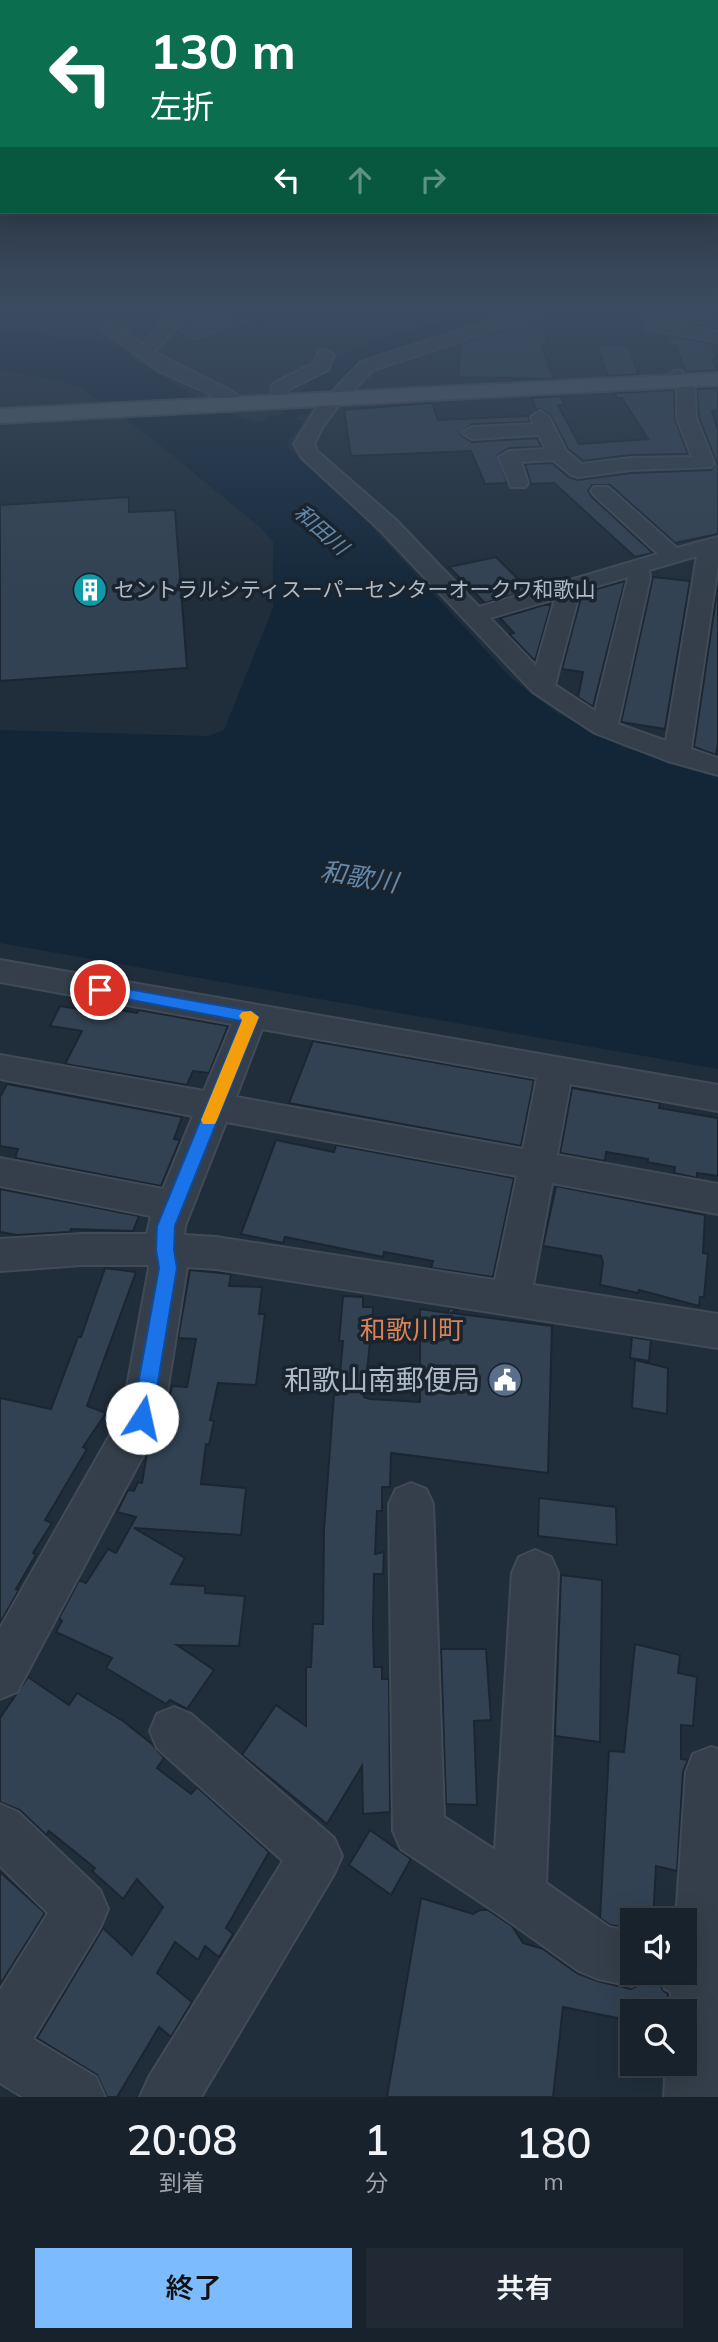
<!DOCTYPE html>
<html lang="ja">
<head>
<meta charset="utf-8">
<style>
  body { margin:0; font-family:Mulish,"Noto Sans JP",sans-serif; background:#212a34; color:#f1f3f6; height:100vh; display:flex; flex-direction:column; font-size:26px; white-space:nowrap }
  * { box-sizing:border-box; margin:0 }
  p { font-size:23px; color:#9fa4a9 }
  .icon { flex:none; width:38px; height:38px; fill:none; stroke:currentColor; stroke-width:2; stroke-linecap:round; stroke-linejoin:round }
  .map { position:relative; height:2097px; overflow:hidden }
  .details { display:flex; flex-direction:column; background:#18222c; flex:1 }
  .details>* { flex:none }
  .top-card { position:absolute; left:0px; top:0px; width:719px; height:214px; box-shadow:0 7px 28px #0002,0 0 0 2px #363f48; background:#0b6e4f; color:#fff; overflow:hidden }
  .tools { position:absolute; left:620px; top:1908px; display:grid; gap:14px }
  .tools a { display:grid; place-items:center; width:77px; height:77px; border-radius:0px; background:#18222c; box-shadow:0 7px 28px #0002,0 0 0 2px #363f48; font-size:35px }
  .pin { position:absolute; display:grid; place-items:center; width:60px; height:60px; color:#fff; margin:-30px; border:4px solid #fff; border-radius:50%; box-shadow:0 2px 7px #0007 }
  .me { position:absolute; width:77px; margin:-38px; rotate:10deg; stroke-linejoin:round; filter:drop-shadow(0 0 5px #0008) }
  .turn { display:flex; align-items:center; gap:24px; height:147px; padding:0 35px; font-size:32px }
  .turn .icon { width:91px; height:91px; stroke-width:2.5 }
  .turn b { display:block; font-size:49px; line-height:60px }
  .lanes { display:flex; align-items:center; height:66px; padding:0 35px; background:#0003; justify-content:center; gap:35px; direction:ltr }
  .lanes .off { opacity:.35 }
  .eta { display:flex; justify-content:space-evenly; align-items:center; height:119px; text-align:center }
  .eta b { font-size:42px; font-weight:600; line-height:49px }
  .action { display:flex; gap:14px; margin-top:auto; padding:14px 35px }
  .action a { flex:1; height:80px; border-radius:0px; background:#7cbbfe; color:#111; font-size:28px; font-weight:600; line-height:80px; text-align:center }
  .action a+a { background:#212a34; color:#f1f3f6 }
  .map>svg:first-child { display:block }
  .water { fill:#132638 }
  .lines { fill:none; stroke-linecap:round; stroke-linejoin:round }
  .river { fill:#132638; fill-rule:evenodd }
  .building { fill:#324252; stroke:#1b2631; stroke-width:2 }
  .minor-casing { stroke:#404b57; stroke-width:4 }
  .major-casing { stroke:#404b57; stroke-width:4 }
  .minor { fill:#343f4b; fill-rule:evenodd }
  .major { fill:#515f6b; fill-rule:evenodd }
  .route { fill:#1a73e8; stroke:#114b97; stroke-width:2 }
  .slow { fill:#f59e0b }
  .labels { text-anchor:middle; stroke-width:7; stroke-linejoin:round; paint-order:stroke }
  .far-water-label { font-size:21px; font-style:italic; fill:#6588a9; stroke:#19242f }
  .far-poi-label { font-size:21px; fill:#aebac7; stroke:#19242f; text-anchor:start }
  .water-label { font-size:26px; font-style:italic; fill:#6588a9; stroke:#19242f }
  .neighbourhood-label { font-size:26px; fill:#da8356; stroke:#19242f }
  .near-poi-label { font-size:28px; fill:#aebac7; stroke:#19242f; text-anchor:end }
</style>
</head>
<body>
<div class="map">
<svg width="718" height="2097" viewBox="0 0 718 2097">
  <rect width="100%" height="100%" fill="#202e3b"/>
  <!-- water -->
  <polygon class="water" points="491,312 525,312 414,346 349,370 308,415 302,414 295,419 303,421 288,442 287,447 363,517 511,678 557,713 623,747 718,777 718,1069 0,943 0,730 208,736 224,730 273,608 273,542 261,528 150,437 81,387 62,381 0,370 0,329 118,345 137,362 223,412 260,423 270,415 278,416 286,412 279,410 326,370 353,355"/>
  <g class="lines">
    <!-- river -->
    <path class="river" d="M475,312H509L506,316L374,356L345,371L327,390H311L308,385C339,340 424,327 475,312Z"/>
  </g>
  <!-- building -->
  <g class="building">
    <polygon points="658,312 712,312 718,329 662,319"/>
    <polygon points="231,317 262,319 195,342 177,333 182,327 224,329 234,323"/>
    <polygon points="526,322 541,322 548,344 541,344 554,379 458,377 461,344"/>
    <polygon points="665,335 711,343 717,358 712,358 717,370 686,372 676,346 672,346"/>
    <polygon points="628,345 638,374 608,376 597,346"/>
    <polygon points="718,388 718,410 712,411 718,431 718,534 675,543 610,485 592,485 588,491 592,497 653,553 635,557 554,483 531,484 525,464 552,463 569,477 578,480 631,473 711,470 716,462 699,417 697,389"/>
    <polygon points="674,390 675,419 688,454 631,455 583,461 568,449 551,416 541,409 537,410 531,398 561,396 564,405 558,405 579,444 648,439 622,398 617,398 615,393"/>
    <polygon points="432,403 438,420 529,416 530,422 472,424 460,434 472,442 537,438 542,447 509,448 498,455 507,483 485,484 471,451 351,456 344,410"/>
    <polygon points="129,497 129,512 175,510 187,668 0,681 0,505"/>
    <polygon points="496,557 529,590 485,603 449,567"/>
    <polygon points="653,577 690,581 665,729 621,722"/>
    <polygon points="625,581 593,707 578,697 583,672 562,669 582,593"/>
    <polygon points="718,585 718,743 716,755 694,747"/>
    <polygon points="544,605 551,605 535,661 509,634 514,633 500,618"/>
    <polygon points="60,1006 97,1012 100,1007 137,1013 139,1010 228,1026 209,1073 193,1071 187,1085 65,1064 82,1031 50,1026"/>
    <polygon points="313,1041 534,1080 521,1146 289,1103"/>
    <polygon points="7,1084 182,1117 174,1139 180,1140 161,1186 15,1158 18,1149 0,1146 0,1097"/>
    <polygon points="572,1088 660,1103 659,1108 718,1118 718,1176 697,1173 697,1178 674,1173 675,1167 647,1162 648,1159 606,1152 605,1161 560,1153"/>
    <polygon points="276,1140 334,1152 336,1145 514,1178 493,1277 431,1268 433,1261 384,1252 383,1257 285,1237 283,1243 241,1234"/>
    <polygon points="556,1186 705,1215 703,1253 708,1254 704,1297 700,1297 699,1306 639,1290 638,1293 600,1285 603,1262 601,1256 543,1246"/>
    <polygon points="0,1189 139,1216 133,1231 71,1229 70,1232 17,1235 0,1232"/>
    <polygon points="105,1268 136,1272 87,1406 106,1413 83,1447 87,1449 45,1520 52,1523 33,1553 36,1555 16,1589 19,1590 0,1623 0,1398 51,1409 78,1337 81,1337"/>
    <polygon points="190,1270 231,1274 229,1286 262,1287 259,1314 265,1314 256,1385 218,1383 210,1420 214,1421 209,1445 206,1444 201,1484 246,1488 241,1535 134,1528 185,1558 171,1584 205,1586 205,1593 245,1596 239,1646 177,1645 214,1670 187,1709 170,1700 166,1704 106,1668 112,1658 56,1632 62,1621 59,1618 79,1580 86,1583 108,1549 116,1553 136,1517 117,1512 128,1490 134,1491 138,1482 142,1483 147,1453 152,1444 156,1444 165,1419 172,1386 187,1387 196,1339 178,1338"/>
    <polygon points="343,1296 363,1297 363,1307 373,1307 372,1343 370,1343 364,1397 370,1399 420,1402 420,1309 448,1313 449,1308 457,1310 451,1313 552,1326 548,1473 391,1453 390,1487 382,1487 382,1511 377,1511 375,1554 384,1552 383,1574 374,1574 373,1626 374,1667 382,1667 382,1679 389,1679 390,1812 363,1814 362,1766 327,1824 242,1755 276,1705 306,1726 306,1667 311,1667 313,1624 323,1624 324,1529 334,1395 338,1395 343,1341 339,1341"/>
    <polygon points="632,1337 651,1340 649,1361 630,1358"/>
    <polygon points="635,1360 668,1368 667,1414 632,1408"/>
    <polygon points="539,1498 616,1507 617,1545 538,1536"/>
    <polygon points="561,1575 602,1580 600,1742 555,1736"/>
    <polygon points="635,1644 680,1655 678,1673 697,1677 693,1726 681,1725 681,1759 688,1760 683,1772 677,1871 656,1866 653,1920 632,1920 632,1929 610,1925 600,1918 609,1751 624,1752"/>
    <polygon points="441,1649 486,1649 491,1720 474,1721 477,1805 446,1804"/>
    <polygon points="28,1677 69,1705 77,1693 123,1721 152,1744 164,1758 157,1768 191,1794 197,1787 269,1852 226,1928 233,1934 219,1957 205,1946 198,1960 175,1942 157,1973 192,2002 171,2037 159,2027 117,2097 107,2097 97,2075 37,2038 103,1928 132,1955 163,1907 137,1879 123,1899 92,1871 95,1868 49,1831 46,1835 20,1810 0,1802 0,1718"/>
    <polygon points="370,1830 411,1859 391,1895 349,1865"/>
    <polygon points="0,1872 45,1913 0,1985"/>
    <polygon points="421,1898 473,1914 480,1910 488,1910 512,1926 523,1943 543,1949 577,1973 597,1981 631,1989 657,1977 663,1990 668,1994 667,2011 632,2011 632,2021 563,2007 553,2097 387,2097"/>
  </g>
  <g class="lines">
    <!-- minor casing -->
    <g class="minor-casing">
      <g id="minor">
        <polygon points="173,312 229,318 231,322 223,327 180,324 154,352 233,392 246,404 244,408 230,408 208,393 159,371 98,327 106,322 112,323 143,344"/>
        <path d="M516,312H542L540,315L373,370L338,406L323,426L314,444L317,451L396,520L479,607L658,554L594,495L591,491L594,487H608L677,548L718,537V565L691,749L718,758V775L668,761L595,733L533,692L380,530L302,458L294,444L315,410L361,362ZM697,556L666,741L618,724L650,578L649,570ZM628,577V578L595,711L555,685L580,591ZM555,599L536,666L490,618Z"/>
        <polygon points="639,312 655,312 660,321 718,332 718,342 647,329"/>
        <polygon points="325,350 334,355 328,370 289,389 287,400 275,400 271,387 274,383 314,363 319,351"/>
        <polygon points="676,370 682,371 695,390 696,418 714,463 711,467 631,470 578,477 571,475 553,460 521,462 528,483 525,487 511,487 499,457 509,451 546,449 539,435 472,439 462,433 472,427 533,424 531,417 540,411 549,417 566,451 582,464 631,458 692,457 677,418 677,390 667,375"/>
        <path d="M0,960L718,1085V1111L570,1084L557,1155L718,1184V1214L552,1183L533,1285L718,1314V1348L216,1269L187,1267L163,1418L17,1692L0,1699V1628L122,1414L149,1268L148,1265H81L0,1271V1239L81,1234H147L151,1216L0,1186V1158L163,1189L193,1116L0,1079V1055L204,1091L232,1024L0,982ZM262,1029L537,1078L523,1149L236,1097ZM226,1122L517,1176L495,1280L216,1237L184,1235L185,1226Z"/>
        <polygon points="411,1483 426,1489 433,1504 444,1817 495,1850 512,1573 519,1557 535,1550 551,1557 558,1573 546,1883 609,1927 632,1932 632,1972 654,1972 651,1978 632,1986 598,1979 579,1971 500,1915 401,1849 393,1831 389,1504 396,1489"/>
        <polygon points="174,1707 191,1714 334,1838 342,1856 334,1874 201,2097 140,2097 149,2077 283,1861 157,1748 150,1731 157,1714"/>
        <polygon points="711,1747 718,1749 718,2097 664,2097 666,2063 684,2063 684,2011 670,2011 671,1992 665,1989 658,1972 684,1972 684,1920 676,1920 686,1772 693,1754"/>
        <polygon points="0,1804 18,1812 100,1890 108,1909 100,1928 33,2039 96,2077 105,2097 23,2097 0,2083 0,1990 48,1913 0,1866"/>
      </g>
    </g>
    <!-- major casing -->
    <g class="major-casing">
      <polygon id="major" points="718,373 718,385 0,423 0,409"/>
    </g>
    <!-- minor -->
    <use href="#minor" class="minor"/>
    <!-- major -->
    <use href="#major" class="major"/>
  </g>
  <!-- sky -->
  <linearGradient id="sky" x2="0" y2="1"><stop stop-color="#121920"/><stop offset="0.51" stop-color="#3c4c60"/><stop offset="1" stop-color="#3c4c60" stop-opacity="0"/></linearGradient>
  <rect width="718" height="606" fill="url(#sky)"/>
  <!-- route -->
  <polygon class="route" points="100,984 251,1011 259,1017 175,1226 174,1250 177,1268 152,1418 149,1425 142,1427 135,1425 132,1418 159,1268 156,1250 157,1226 241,1021 95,993 93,990"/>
  <!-- slow -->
  <polygon class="slow" points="251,1011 259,1017 217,1120 215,1124 203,1124 201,1120 242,1020 239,1016 242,1012"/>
  <!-- icons -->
  <defs>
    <g id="building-disc" transform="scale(1.75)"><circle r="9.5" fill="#0f9aa8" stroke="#19242f"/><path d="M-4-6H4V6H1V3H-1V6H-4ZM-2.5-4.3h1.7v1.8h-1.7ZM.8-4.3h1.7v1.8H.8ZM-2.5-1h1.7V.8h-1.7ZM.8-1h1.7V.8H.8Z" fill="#fff"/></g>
    <g id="civic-disc" transform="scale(1.75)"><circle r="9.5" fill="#5c6f8a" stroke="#19242f"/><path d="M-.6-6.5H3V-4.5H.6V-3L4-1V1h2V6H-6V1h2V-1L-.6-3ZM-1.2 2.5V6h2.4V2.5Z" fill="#fff"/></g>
  </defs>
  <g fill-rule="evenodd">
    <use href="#building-disc" x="90" y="590"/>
    <use href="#civic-disc" x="505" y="1380"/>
  </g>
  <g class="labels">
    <!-- far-water labels -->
    <g class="far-water-label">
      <text transform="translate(321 530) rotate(41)" y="7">和田川</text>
    </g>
    <!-- far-poi labels -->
    <g class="far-poi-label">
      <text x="114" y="597">セントラルシティスーパーセンターオークワ和歌山</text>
    </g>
    <!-- water labels -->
    <g class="water-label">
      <text transform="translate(359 877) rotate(9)" y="9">和歌川</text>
    </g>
    <!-- neighbourhood labels -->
    <g class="neighbourhood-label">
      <text x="412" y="1339">和歌川町</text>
    </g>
    <!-- near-poi labels -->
    <g class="near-poi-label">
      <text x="480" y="1390">和歌山南郵便局</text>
    </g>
  </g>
</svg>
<div class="tools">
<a><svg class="icon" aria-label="sound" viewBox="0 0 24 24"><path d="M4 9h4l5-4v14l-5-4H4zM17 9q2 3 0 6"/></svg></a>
<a><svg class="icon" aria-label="search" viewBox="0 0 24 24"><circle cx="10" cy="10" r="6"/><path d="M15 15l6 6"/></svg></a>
</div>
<div class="pin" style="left:100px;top:990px;background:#d93025"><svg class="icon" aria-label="arrive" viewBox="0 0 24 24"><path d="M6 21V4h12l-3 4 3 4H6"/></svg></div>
<svg class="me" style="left:142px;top:1418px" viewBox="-20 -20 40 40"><circle r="19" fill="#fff"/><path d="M0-13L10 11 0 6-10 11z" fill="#1a73e8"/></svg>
<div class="top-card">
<div class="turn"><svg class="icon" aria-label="left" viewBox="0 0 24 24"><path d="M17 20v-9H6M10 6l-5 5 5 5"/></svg><div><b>130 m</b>左折</div></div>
<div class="lanes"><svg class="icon" aria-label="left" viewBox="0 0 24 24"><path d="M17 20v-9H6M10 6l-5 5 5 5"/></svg><svg class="icon off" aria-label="ahead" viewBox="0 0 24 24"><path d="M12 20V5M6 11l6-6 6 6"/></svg><svg class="icon off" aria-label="right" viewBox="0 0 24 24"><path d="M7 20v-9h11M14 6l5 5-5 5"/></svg></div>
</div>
</div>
<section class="details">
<div class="eta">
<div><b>20:08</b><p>到着</p></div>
<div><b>1</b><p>分</p></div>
<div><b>180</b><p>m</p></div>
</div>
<div class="action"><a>終了</a><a>共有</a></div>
</section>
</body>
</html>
